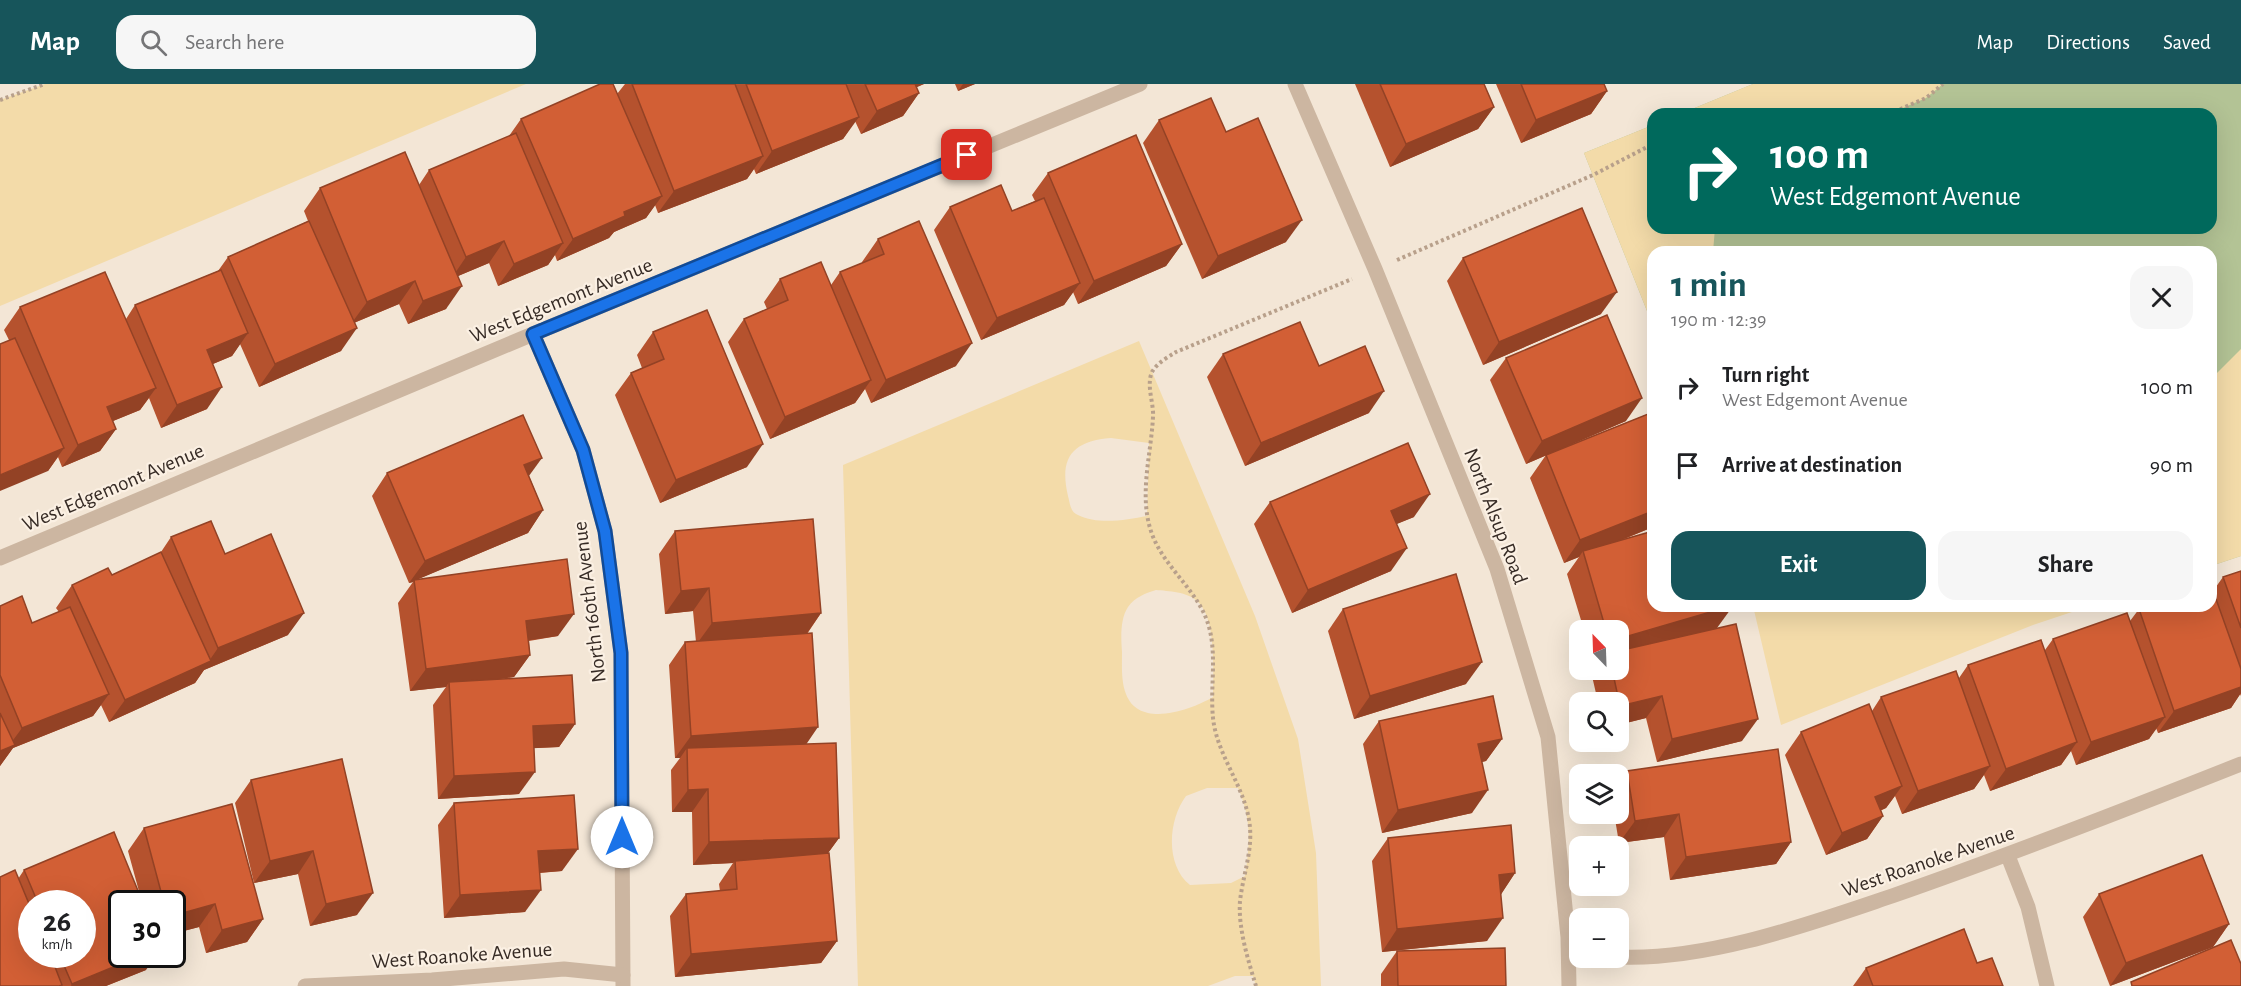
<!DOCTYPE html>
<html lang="en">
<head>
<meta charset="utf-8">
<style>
  body { margin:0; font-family:"Alegreya Sans",sans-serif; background:#f6f6f6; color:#202124; height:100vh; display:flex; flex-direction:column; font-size:22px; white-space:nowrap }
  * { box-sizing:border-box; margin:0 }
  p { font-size:20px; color:#757577 }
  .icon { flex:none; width:33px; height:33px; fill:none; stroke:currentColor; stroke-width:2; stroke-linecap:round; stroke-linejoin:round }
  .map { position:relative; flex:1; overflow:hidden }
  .details { position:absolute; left:1647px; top:162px; width:570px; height:366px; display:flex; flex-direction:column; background:#fff; border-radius:18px; box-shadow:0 6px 24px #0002 }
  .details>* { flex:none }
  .banner { position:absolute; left:1647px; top:24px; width:570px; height:126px; border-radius:18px; box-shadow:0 6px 24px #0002; background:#00695c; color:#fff; overflow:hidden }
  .needle { width:39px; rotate:337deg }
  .fabs { position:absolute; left:1569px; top:536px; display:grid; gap:12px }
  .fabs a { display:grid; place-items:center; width:60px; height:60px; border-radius:12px; background:#fff; box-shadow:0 6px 24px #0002; font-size:30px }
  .speed { position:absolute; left:18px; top:806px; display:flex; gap:12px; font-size:30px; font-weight:700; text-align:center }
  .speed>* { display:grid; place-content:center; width:78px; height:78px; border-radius:50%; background:#fff; box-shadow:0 6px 24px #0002; line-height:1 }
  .speed small { font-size:15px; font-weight:400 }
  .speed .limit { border:3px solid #111; border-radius:9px; background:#fff; color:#111 }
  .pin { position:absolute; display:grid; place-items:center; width:51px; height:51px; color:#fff; margin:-26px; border-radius:12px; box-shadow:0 3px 9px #0006 }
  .me { position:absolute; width:66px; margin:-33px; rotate:0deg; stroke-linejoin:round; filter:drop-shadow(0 0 4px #0008) }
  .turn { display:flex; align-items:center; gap:21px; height:126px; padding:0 24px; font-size:27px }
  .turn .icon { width:78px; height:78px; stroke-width:2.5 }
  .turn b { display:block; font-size:42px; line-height:51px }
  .round { display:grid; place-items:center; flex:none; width:63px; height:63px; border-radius:18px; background:#f6f6f6 }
  .headline { display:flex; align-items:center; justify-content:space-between; height:102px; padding:0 24px }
  h1 { font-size:36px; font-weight:700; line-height:45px; color:#17555b }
  .button { display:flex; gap:12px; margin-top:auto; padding:12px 24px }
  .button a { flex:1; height:69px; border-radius:18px; background:#17555b; color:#fff; font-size:24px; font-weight:700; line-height:69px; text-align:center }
  .button a+a { background:#f6f6f6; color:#202124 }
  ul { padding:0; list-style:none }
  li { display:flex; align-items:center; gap:18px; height:78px; padding:0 24px }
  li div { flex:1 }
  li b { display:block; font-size:22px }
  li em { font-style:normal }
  header { display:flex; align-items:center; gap:36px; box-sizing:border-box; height:84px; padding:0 30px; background:#17555b; color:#fff }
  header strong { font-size:28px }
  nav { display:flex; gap:33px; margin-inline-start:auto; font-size:21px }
  .search { width:420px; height:54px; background:#f6f6f6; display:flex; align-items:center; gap:15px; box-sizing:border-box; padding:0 21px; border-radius:18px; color:#757577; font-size:22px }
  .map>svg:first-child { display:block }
  .green { fill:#b3c395 }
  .sand { fill:#f3dba9; fill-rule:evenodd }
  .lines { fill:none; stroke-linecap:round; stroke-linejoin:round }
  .path { stroke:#b8a08b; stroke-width:4; stroke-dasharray:3 3; stroke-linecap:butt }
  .minor { stroke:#ccb6a1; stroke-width:15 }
  .wall { fill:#b5522e; fill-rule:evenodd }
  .shaded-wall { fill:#934225 }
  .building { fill:#d25f35; stroke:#934225; stroke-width:1.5 }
  .route-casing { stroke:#114b97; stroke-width:15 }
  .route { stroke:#1a73e8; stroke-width:10 }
  .labels { text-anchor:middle; stroke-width:4.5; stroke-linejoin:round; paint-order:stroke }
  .street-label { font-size:21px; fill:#362b25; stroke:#fbf0e3 }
</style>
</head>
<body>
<header>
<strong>Map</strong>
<div class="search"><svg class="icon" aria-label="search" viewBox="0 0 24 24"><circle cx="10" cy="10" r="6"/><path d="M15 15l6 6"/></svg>Search here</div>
<nav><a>Map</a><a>Directions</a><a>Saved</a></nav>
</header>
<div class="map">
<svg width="2241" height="902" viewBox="0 0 2241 902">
  <rect width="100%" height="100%" fill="#f3e6d6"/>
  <!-- green -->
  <polygon class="green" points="1753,0 2241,0 2241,472 2211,482 2211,168 1653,168 1653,242 1584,69 1653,41 1653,144 2211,144 2211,30 1680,30"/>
  <!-- sand -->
  <g class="sand">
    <polygon points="45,0 526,0 0,222 0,16"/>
    <polygon points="1753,0 1943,0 1926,14 1889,30 1680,30"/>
    <polygon points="1653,41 1653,144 1715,144 1713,168 1653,168 1653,242 1584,69"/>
    <path d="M1139,257L1255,532L1298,655L1316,769L1321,902H1256L1253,892H1235L1208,902H858L843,381ZM1111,354L1149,359L1147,432C1126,436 1098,441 1078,431C1070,428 1070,419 1068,412C1059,374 1072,357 1111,354ZM1156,506C1168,507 1188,508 1197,517C1217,534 1213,589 1213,613C1191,626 1139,645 1126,610C1121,597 1122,582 1122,568C1121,554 1120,535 1128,523C1135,513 1146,509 1156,506ZM1207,704H1238C1252,735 1250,760 1245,792L1231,799L1190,801C1165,781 1168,736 1186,712Z"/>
    <polygon points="2241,265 2241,472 2211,482 2211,295"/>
    <polygon points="1753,522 2090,522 2033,541 1781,641"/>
  </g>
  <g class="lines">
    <!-- path -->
    <g class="path">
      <polyline points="0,16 45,0"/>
      <polyline points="1755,30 1821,30"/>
      <polyline points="1889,30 1926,14 1943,0"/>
      <polyline points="1397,176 1593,91 1653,60"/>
      <path d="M1256,902C1248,876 1238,844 1240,817C1243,790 1254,764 1249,736C1243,700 1217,671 1213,634C1210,604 1217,572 1209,543C1200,509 1168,487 1154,455C1137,416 1151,373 1153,333C1154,319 1146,302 1152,288C1157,279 1168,273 1176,268L1352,195"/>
    </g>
    <!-- minor -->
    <g class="minor">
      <polyline points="1295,0 1375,185 1497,485 1548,653 1568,853 1569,902"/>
      <polyline points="533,250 583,366 605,447 621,569 623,902"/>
      <polyline points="0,474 533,250 1140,0"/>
      <polyline points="2008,772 2028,823 2047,902"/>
      <path d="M1618,873C1707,877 1809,840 1892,812C2010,771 2125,726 2241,680"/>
      <polyline points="305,902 432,896 564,885 623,891"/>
    </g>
  </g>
  <!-- wall -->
  <g class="wall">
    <polygon points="625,0 924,0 916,3 919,9 903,32 861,50 855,37 843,55 756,90 754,85 747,95 658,129 655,121 646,134 614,148 609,154 557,177 555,171 548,181 498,202 489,179 458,192 446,225 408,240 399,220 354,239 341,267 259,303 240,260 232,272 213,280 207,325 161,344 149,314 140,326 113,337 116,345 100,367 62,383 58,373 48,387 9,256 4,246 20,223 126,235 135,221 218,187 228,173 308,137 304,127 320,104 419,101 429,86 509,52 521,35 617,10"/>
    <polygon points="955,0 975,0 958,7"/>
    <polygon points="1355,0 1484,0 1494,23 1478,45 1390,83"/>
    <polygon points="1496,0 1604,0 1607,7 1591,30 1521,59"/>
    <polygon points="1159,36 1226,48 1286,158 1202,195 1143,59"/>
    <polygon points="1048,89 1182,160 1166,182 1078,220 1073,208 1064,221 981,256 934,146 950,123 1012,127 1035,117 1032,111"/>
    <polygon points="878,155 956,282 871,319 865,305 855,319 770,355 728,258 744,235 767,225 764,218 780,195 831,201 840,188 862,179 862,178"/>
    <polygon points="1463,174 1601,230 1483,281 1447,197"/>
    <polygon points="653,248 747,383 660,419 615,311 631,289 642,284 637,271"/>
    <polygon points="1223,270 1319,282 1369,329 1245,382 1207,293"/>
    <polygon points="1506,274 1626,337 1526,380 1490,296"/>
    <polygon points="1653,328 1653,443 1622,456 1717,544 1742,657 1657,678 1646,634 1618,641 1618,618 1598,618 1592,592 1598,585 1618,585 1618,546 1584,546 1567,490 1579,473 1564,479 1530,394 1546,371"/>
    <polygon points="387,389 529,392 543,426 528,449 418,495 558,552 529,557 530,571 514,593 501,595 575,640 559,663 534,664 519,710 438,715 433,621 446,603 410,607 398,519 413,498 409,499 372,412"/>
    <polygon points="1270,418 1414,433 1396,440 1391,487 1292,529 1254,440"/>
    <polygon points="675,447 821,529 807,550 806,660 839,754 828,769 837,857 821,879 675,893 670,832 686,810 720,807 719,800 733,779 693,781 692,728 672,728 671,686 680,674 675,674 669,581 685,558 696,558 693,527 665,530 659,470"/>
    <polygon points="171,453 225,470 288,551 204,586 195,599 109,638 101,621 93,632 13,664 0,682 0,522 32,539 59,528 56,524 72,501 112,491 161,468"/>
    <polygon points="2241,487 2241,612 2240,610 2231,624 2158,649 2156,644 2149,655 2076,681 2071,667 2061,681 1990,707 1984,691 1974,705 1902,730 1895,712 1886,724 1880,727 1883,732 1867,755 1826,771 1785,671 1801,648 1872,627 1881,613 1959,594 1968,581 2045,566 2053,555 2130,537 2139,525 2213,507 2223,493"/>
    <polygon points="1343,525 1466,600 1354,635 1328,547"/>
    <polygon points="1379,637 1502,655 1486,677 1482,678 1472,729 1382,749 1363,660"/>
    <polygon points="342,675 357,831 310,842 298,790 254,799 235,719 251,696"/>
    <polygon points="1627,687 1791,758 1776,780 1670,796 1664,753 1619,759 1614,729 1618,729 1618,700"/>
    <polygon points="454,719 562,787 540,789 525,828 444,834 438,741"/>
    <path d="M144,744L263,835L247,858L206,869L199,843L172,850V819H122L146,886L106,902H0L18,795L24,786L140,811L128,767ZM32,819H82V870H32Z"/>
    <polygon points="1388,754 1515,789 1501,810 1487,857 1382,868 1372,777"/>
    <polygon points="2099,810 2229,840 2213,863 2110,902 2083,833"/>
    <polygon points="1397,867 1506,902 1381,902 1381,890"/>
    <polygon points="1866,884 2003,902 1853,902"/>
  </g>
  <!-- shaded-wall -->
  <g class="shaded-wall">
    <polygon points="904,0 924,0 895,13"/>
    <polygon points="963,0 975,0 958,7"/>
    <polygon points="1607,7 1591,30 1521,59 1536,36"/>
    <polygon points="919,9 903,32 861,50 877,27"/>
    <polygon points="1494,23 1478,45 1390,83 1406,60"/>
    <polygon points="859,33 843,55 756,90 772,67"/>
    <polygon points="763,72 747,95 658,129 674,107"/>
    <polygon points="662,112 646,134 614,148 609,154 557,177 573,155 624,128"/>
    <polygon points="1302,136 1286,158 1202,195 1218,172"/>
    <polygon points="504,157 489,179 451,195 466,173"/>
    <polygon points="563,159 548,181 498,202 514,180"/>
    <polygon points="1182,160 1166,182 1078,220 1094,197"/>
    <polygon points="415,197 399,220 351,240 367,218"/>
    <polygon points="1080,199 1064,221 981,256 997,234"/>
    <polygon points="462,202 446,225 408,240 423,217"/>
    <polygon points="1617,208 1601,230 1483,281 1499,258"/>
    <polygon points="357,244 341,267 259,303 275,280"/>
    <polygon points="248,249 232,272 191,289 207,266"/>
    <polygon points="972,259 956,282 871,319 886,296"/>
    <polygon points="871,296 855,319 770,355 785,333"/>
    <polygon points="222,303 207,325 161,344 177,321"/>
    <polygon points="156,304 140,326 91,346 107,323"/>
    <polygon points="1384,307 1369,329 1245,382 1261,359"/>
    <polygon points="1642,314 1626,337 1526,380 1542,357"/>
    <polygon points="116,345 100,367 62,383 78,361"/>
    <polygon points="763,360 747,383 660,419 676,396"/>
    <polygon points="64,364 48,387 0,407 0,391"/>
    <polygon points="542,374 526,396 524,381"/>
    <polygon points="1430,410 1414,433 1375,449 1391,427"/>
    <polygon points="543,426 528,449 414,497 414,496 413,498 409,499 425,477"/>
    <polygon points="1653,427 1653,443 1584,471 1583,467 1579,473 1564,479 1580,456"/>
    <polygon points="1407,464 1391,487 1292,529 1308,506"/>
    <polygon points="709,504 693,527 665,530 681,507"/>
    <polygon points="1731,522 1733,522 1717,544 1618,573 1618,555"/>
    <polygon points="304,529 288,551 204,586 195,599 109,638 125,616 209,577 218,564"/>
    <polygon points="821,529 805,552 696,561 712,539"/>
    <polygon points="574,530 558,552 510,559 526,537"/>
    <polygon points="530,571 514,593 449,602 449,598 446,603 410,607 426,585"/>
    <polygon points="1482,578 1466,600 1354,635 1370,612"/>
    <polygon points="2241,603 2241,609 2231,624 2158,649 2174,627"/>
    <polygon points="109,610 93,632 13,664 0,682 0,667 8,663 22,644"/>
    <polygon points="1662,612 1646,634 1618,641 1618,624 1620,622"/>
    <polygon points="2165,633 2149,655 2076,681 2091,658"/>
    <polygon points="1758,635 1742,657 1657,678 1672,655"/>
    <polygon points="575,640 559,663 517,665 533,642"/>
    <polygon points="818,643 803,665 687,664 680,674 675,674 691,652"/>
    <polygon points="1502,655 1486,677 1462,682 1478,660"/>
    <polygon points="2077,658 2061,681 1990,707 2006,685"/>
    <polygon points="1990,682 1974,705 1902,730 1918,707"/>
    <polygon points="535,688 519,710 438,715 454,692"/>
    <polygon points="1902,702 1886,724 1859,735 1875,713"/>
    <polygon points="708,705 692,728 672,728 688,706"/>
    <polygon points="1488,706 1472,729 1382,749 1398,726"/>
    <polygon points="1679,730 1664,753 1619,759 1635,737"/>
    <polygon points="1883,732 1867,755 1826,771 1842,749"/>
    <polygon points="839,754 823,776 735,777 733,779 693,781 709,758"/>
    <polygon points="1791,758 1776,780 1670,796 1686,773"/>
    <polygon points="578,765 562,787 522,790 538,767"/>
    <polygon points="313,767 298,790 254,799 270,777"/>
    <polygon points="1515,789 1500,812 1499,791"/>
    <polygon points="541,806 525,828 444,834 460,811"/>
    <polygon points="373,809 357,831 310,842 326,820"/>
    <polygon points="215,820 199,843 172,850 172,832"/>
    <polygon points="1503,834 1487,857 1382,868 1397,845"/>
    <polygon points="263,835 247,858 206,869 222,846"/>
    <polygon points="2229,840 2213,863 2110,902 2126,879"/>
    <polygon points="837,857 821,879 675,893 691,870"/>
    <polygon points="145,870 157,870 146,886 106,902 71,902 72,900"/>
  </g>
  <!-- building -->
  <g class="building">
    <polygon points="600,0 613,0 662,112 624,128 625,132 573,155 521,35"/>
    <polygon points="632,0 735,0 763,72 674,107"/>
    <polygon points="746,0 846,0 859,33 772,67"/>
    <polygon points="865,0 915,0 919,9 877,27"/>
    <polygon points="1380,0 1484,0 1494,23 1406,60"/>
    <polygon points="1521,0 1604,0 1607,7 1536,36"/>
    <polygon points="1211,14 1226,48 1258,34 1302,136 1218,172 1159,36"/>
    <polygon points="516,49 563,159 514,180 504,157 466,173 429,86"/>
    <polygon points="1136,51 1182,160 1094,197 1048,89"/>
    <polygon points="405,68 462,202 423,217 415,197 367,218 320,104"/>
    <polygon points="1001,101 1012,127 1044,114 1080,199 997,234 950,123"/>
    <polygon points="1582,124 1617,208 1499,258 1463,174"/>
    <polygon points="309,137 357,244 275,280 228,173"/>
    <polygon points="919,137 972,259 886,296 840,188 884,170 878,155"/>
    <polygon points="821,178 871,296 785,333 744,235 788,216 780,195"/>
    <polygon points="221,186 248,249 207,266 222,303 177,321 135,221"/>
    <polygon points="105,188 156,304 107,323 116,345 78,361 20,223"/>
    <polygon points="707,226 763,360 676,396 631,289 664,275 653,248"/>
    <polygon points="1607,231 1642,314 1542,357 1506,274"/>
    <polygon points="1300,238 1319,282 1365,262 1384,307 1261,359 1223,270"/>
    <polygon points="15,254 64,364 0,391 0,260"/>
    <polygon points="1653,328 1653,427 1580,456 1546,371"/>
    <polygon points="523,331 542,374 524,381 543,426 425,477 387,389"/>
    <polygon points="1408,359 1430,410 1391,427 1407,464 1308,506 1270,418"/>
    <polygon points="813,435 821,529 712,539 709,504 681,507 675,447"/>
    <polygon points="211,437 225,470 271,450 304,529 218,564 171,453"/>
    <polygon points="1653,447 1653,522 1731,522 1618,555 1618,546 1606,546 1583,467"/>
    <polygon points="161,468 211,577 125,616 72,501 108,484 112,491"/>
    <polygon points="567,475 574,530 526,537 530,571 426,585 414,496"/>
    <polygon points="2241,487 2241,544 2223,493"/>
    <polygon points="1456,490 1482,578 1370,612 1343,525"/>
    <polygon points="2211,501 2241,585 2241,603 2174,627 2139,525 2146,522 2211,522"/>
    <polygon points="22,512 32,539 70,523 109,610 22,644 0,591 0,522"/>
    <polygon points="2127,529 2165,633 2091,658 2053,555"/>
    <polygon points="1736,540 1758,635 1672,655 1662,612 1620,622 1612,585 1618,585 1618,567"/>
    <polygon points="812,549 818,643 691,652 685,558"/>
    <polygon points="2041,556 2077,658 2006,685 1968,581"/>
    <polygon points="1956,587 1990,682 1918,707 1881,613"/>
    <polygon points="572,591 575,640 533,642 535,688 454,692 449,598"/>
    <polygon points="1493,612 1502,655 1478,660 1488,706 1398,726 1379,637"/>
    <polygon points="1869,620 1902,702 1875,713 1883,732 1842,749 1801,648"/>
    <polygon points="0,629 15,661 0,667"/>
    <polygon points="836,659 839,754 709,758 708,705 688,706 687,664"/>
    <polygon points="1778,665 1791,758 1686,773 1679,730 1635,737 1627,687"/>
    <polygon points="342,675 373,809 326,820 313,767 270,777 251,696"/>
    <polygon points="574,711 578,765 538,767 541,806 460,811 454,719"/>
    <polygon points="232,720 263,835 222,846 215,820 172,832 172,819 164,819 144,744"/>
    <polygon points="1511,741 1515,789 1499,791 1503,834 1397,845 1388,754"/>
    <polygon points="114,748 143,819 122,819 122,870 145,870 72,900 59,870 82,870 82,819 38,819 24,786"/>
    <polygon points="829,769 837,857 691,870 686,810 737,805 735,777"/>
    <polygon points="2202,771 2229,840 2126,879 2099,810"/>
    <polygon points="15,786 32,827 32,870 50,870 62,901 59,902 0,902 0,793"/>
    <polygon points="1964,845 1977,879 1992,874 2003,902 1873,902 1866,884"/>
    <polygon points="2231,856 2241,880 2241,902 2132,902 2131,898"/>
    <polygon points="1505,864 1506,902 1398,902 1397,867"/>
  </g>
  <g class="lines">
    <!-- route casing -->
    <g class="route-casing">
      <polyline id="route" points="622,753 621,569 605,447 583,366 533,250 967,71"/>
    </g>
    <!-- route -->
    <use href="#route" class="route"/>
  </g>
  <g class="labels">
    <!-- street labels -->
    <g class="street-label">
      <text transform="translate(561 216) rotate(-22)" y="7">West Edgemont Avenue</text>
      <text transform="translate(113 403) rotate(-23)" y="7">West Edgemont Avenue</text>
      <text transform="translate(1496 432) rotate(69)" y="7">North Alsup Road</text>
      <text transform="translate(589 518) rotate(-97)" y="7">North 160th Avenue</text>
      <text transform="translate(1928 777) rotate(-19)" y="7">West Roanoke Avenue</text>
      <text transform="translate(462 871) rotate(-4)" y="7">West Roanoke Avenue</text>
    </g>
  </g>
</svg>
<div class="fabs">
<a><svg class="needle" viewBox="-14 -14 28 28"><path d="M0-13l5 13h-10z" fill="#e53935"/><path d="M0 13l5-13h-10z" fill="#757577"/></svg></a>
<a><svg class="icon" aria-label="search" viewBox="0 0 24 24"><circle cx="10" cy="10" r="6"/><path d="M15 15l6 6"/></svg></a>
<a><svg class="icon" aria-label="layers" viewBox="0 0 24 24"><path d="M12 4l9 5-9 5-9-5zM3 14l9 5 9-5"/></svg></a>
<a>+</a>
<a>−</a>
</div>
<div class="speed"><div>26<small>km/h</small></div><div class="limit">30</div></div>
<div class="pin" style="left:967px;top:71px;background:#d93025"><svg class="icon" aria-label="arrive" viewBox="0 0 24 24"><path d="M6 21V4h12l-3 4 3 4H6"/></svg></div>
<svg class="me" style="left:622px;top:753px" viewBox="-20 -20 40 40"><circle r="19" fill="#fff"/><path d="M0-13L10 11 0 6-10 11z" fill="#1a73e8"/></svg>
<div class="banner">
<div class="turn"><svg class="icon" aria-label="right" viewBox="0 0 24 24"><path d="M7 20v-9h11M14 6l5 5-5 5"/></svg><div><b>100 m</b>West Edgemont Avenue</div></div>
</div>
<section class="details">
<div class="headline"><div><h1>1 min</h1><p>190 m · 12:39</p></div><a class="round"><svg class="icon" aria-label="close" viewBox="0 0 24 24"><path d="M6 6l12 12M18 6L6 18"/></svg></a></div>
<ul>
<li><svg class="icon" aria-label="right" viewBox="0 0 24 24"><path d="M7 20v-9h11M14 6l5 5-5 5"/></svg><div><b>Turn right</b><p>West Edgemont Avenue</p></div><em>100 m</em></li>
<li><svg class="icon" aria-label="arrive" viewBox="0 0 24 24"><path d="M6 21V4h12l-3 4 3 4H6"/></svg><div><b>Arrive at destination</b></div><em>90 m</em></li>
</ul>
<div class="button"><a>Exit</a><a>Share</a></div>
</section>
</div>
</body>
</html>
